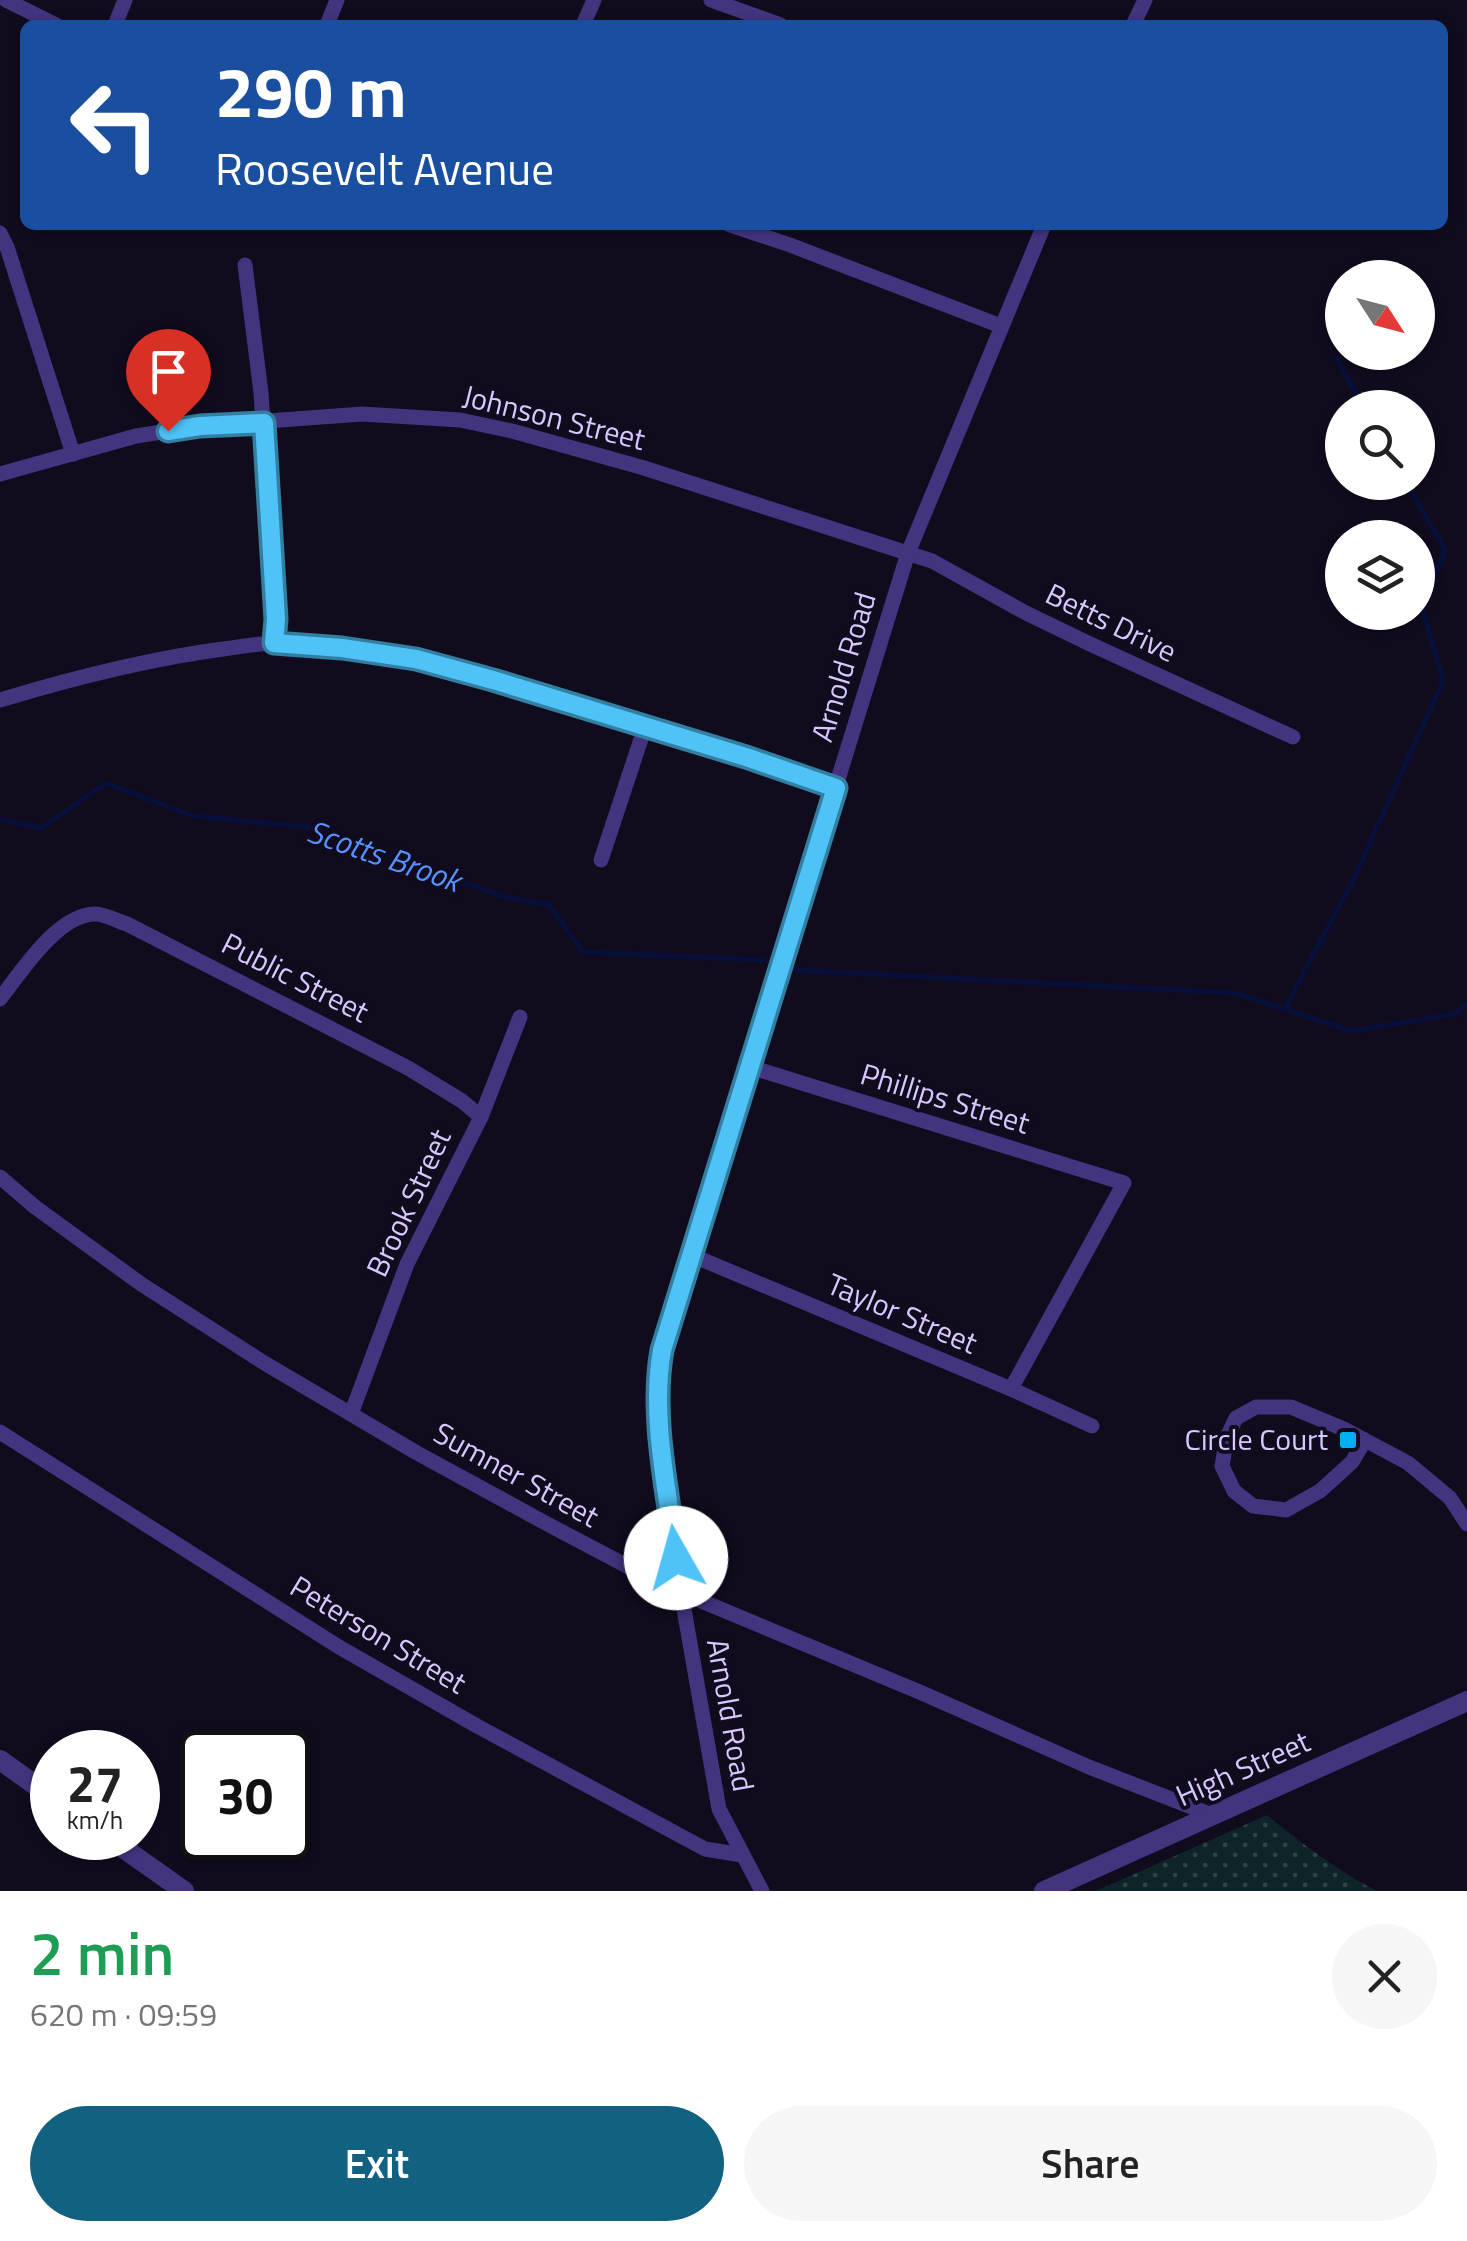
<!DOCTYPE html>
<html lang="en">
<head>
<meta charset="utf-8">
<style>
  body { margin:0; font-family:"Titillium Web",sans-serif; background:#f6f6f6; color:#222; height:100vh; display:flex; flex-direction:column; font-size:38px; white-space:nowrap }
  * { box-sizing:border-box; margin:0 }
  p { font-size:32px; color:#767676 }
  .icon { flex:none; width:55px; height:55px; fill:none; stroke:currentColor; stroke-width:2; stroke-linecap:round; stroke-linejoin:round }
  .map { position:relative; height:1891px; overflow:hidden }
  .drawer { display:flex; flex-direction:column; background:#fff; flex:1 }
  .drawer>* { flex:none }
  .hud { position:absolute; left:20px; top:20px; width:1428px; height:210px; border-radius:15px; box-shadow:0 2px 8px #0004; background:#1a4fa0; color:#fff; overflow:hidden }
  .needle { width:65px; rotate:126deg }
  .buttons { position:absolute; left:1325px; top:260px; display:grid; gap:20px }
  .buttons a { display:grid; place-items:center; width:110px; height:110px; border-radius:50%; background:#fff; box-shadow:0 2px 8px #0004; font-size:50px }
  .speed { position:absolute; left:30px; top:1730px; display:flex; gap:20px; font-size:50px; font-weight:700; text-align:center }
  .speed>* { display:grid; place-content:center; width:130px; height:130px; border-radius:50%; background:#fff; box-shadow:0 2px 8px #0004; line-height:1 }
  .speed small { font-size:25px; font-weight:400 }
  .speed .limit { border:5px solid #111; border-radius:15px; background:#fff; color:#111 }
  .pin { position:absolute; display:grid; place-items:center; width:85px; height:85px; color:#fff; margin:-102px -42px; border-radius:50% 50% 50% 0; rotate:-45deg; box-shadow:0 0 10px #0007 }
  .pin .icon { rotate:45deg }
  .me { position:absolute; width:110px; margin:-55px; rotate:353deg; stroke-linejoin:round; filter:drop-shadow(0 0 8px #0008) }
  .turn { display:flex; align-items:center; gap:35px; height:210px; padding:0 30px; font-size:45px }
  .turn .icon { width:130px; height:130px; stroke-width:2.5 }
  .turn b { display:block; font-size:70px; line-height:85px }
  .round { display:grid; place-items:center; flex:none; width:105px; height:105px; border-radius:52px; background:#f6f6f6 }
  .summary { display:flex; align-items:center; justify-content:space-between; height:170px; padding:0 30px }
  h1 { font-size:60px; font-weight:600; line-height:75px; color:#1e9e55 }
  .action { display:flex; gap:20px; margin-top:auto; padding:20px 30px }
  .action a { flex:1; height:115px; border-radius:60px; background:#136180; color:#fff; font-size:40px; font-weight:600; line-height:115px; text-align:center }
  .action a+a { background:#f6f6f6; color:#222 }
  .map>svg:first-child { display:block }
  .park { fill:url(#park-dots) }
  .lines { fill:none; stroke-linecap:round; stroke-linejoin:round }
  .stream { stroke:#06103b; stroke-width:5 }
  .minor { stroke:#44337f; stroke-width:15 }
  .tertiary { stroke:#44337f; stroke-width:20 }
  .route-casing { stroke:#337fa1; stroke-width:25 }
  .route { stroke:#4fc3f7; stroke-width:18 }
  .poi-dot { fill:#00aff3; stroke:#110b1e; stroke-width:4 }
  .labels { text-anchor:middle; stroke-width:8; stroke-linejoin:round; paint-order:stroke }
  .street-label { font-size:30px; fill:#d8c8ff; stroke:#110b1e }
  .poi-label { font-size:30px; fill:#d8c8ff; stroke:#110b1e; text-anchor:end }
  .water-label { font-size:32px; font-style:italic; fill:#5692ff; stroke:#110b1e }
</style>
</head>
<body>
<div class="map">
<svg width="1467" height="1891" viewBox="0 0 1467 1891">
  <defs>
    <pattern id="park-dots" width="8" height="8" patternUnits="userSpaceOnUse" patternTransform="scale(2.5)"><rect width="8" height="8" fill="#0e2428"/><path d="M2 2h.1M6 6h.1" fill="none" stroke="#304248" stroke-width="1.8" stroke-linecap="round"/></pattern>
  </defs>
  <rect width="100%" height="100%" fill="#110b1e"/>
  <!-- park -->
  <path class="park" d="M1267,1815C1301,1843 1338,1871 1377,1891H1096Z"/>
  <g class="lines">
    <!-- stream -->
    <g class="stream">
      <polyline points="1337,359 1364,408"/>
      <polyline points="0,819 41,828 106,783 193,816 319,828 501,896 549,905 583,952 763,960"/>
      <polyline points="796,970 1234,993 1352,1031 1455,1014 1467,1004"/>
      <polyline points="1285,1009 1355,876 1443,681 1422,607 1445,550 1406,482"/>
    </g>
    <!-- minor -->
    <g class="minor">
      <polyline points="6,0 56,25"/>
      <polyline points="711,0 781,25"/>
      <polyline points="115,25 125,0"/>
      <polyline points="327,25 337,0"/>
      <polyline points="583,25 594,0"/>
      <polyline points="1133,25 1145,0"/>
      <polyline points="730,225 790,245 1001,326"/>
      <polyline points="0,233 7,247 73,454"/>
      <polyline points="245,265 261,393 276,619 274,643"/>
      <polyline points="0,474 136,436 200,426 362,414 460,420 512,431 644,468 932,561 1026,613 1090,644 1293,737"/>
      <path d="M0,700C73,678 147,659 223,649C240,647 259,643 276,643C385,643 485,679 588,710C671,735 754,760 835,788"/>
      <polyline points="601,860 645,727"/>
      <path d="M0,999C21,972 58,914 95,914C105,914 117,921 127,924L408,1068L462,1101L481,1117"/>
      <polyline points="750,1067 1124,1183 1011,1389"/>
      <polyline points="0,1177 35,1207 141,1284 266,1364 417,1453 551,1526 663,1585 922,1693 1089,1767 1212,1815"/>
      <polyline points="691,1255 1011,1389 1092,1426"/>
      <polyline points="351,1414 407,1264 481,1117 520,1017"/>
      <polyline points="0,1432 339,1647 477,1726 705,1849 742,1855"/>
      <polyline points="1365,1440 1352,1462 1320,1491 1286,1510 1253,1506 1234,1491 1222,1466 1227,1437 1236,1418 1256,1407 1291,1407 1346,1430 1408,1463 1450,1498 1467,1524"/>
      <polyline points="762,1891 719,1809 681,1592 659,1421 659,1370 669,1325 691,1255 908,553 1044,225"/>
    </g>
    <!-- tertiary -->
    <g class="tertiary">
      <polyline points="0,1760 52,1797"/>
      <polyline points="109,1838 184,1891"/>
      <polyline points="1044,1891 1467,1701"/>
    </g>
  </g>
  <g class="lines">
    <!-- route casing -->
    <g class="route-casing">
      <path id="route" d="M168,431L200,426L264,423L276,619L274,643L342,648L416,659L493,680L746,757L836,788L662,1350C650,1417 668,1491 676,1558"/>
    </g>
    <!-- route -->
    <use href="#route" class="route"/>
  </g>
  <!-- markers -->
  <rect class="poi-dot" x="1338" y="1430" width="20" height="20" rx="5"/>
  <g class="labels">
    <!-- street labels -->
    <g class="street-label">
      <text transform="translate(554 418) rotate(14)" y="10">Johnson Street</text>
      <text transform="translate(1111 623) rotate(26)" y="10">Betts Drive</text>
      <text transform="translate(844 667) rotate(-73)" y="10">Arnold Road</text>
      <text transform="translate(295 978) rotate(27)" y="10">Public Street</text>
      <text transform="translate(945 1099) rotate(17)" y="10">Phillips Street</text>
      <text transform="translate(409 1203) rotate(-65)" y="10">Brook Street</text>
      <text transform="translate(902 1314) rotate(23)" y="10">Taylor Street</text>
      <text transform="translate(516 1475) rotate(29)" y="10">Sumner Street</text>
      <text transform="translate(378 1635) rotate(31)" y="10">Peterson Street</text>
      <text transform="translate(730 1715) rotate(80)" y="10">Arnold Road</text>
      <text transform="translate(1243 1769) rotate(-24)" y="10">High Street</text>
    </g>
    <!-- poi labels -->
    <g class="poi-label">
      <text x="1328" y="1450">Circle Court</text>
    </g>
    <!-- water labels -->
    <g class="water-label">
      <text transform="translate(384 856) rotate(19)" y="11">Scotts Brook</text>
    </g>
  </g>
</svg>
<div class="buttons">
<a><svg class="needle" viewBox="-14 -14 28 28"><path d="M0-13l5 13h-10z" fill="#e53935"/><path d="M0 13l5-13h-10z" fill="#767676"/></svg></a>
<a><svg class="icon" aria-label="search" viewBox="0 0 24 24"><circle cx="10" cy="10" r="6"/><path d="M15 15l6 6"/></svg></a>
<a><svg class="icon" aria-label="layers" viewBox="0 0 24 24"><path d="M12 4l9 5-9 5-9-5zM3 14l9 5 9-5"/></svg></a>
</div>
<div class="speed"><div>27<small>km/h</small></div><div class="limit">30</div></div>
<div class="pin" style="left:168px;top:431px;background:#d93025"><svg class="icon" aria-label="arrive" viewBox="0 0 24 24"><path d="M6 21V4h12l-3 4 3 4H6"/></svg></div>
<svg class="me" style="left:676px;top:1558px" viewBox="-20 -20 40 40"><circle r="19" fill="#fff"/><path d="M0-13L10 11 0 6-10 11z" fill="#4fc3f7"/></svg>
<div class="hud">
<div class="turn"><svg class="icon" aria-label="left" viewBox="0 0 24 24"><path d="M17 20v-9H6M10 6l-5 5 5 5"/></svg><div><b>290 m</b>Roosevelt Avenue</div></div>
</div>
</div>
<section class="drawer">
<div class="summary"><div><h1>2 min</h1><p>620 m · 09:59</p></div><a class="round"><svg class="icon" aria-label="close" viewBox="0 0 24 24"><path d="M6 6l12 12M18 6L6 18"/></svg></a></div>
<div class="action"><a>Exit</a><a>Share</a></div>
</section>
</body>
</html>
